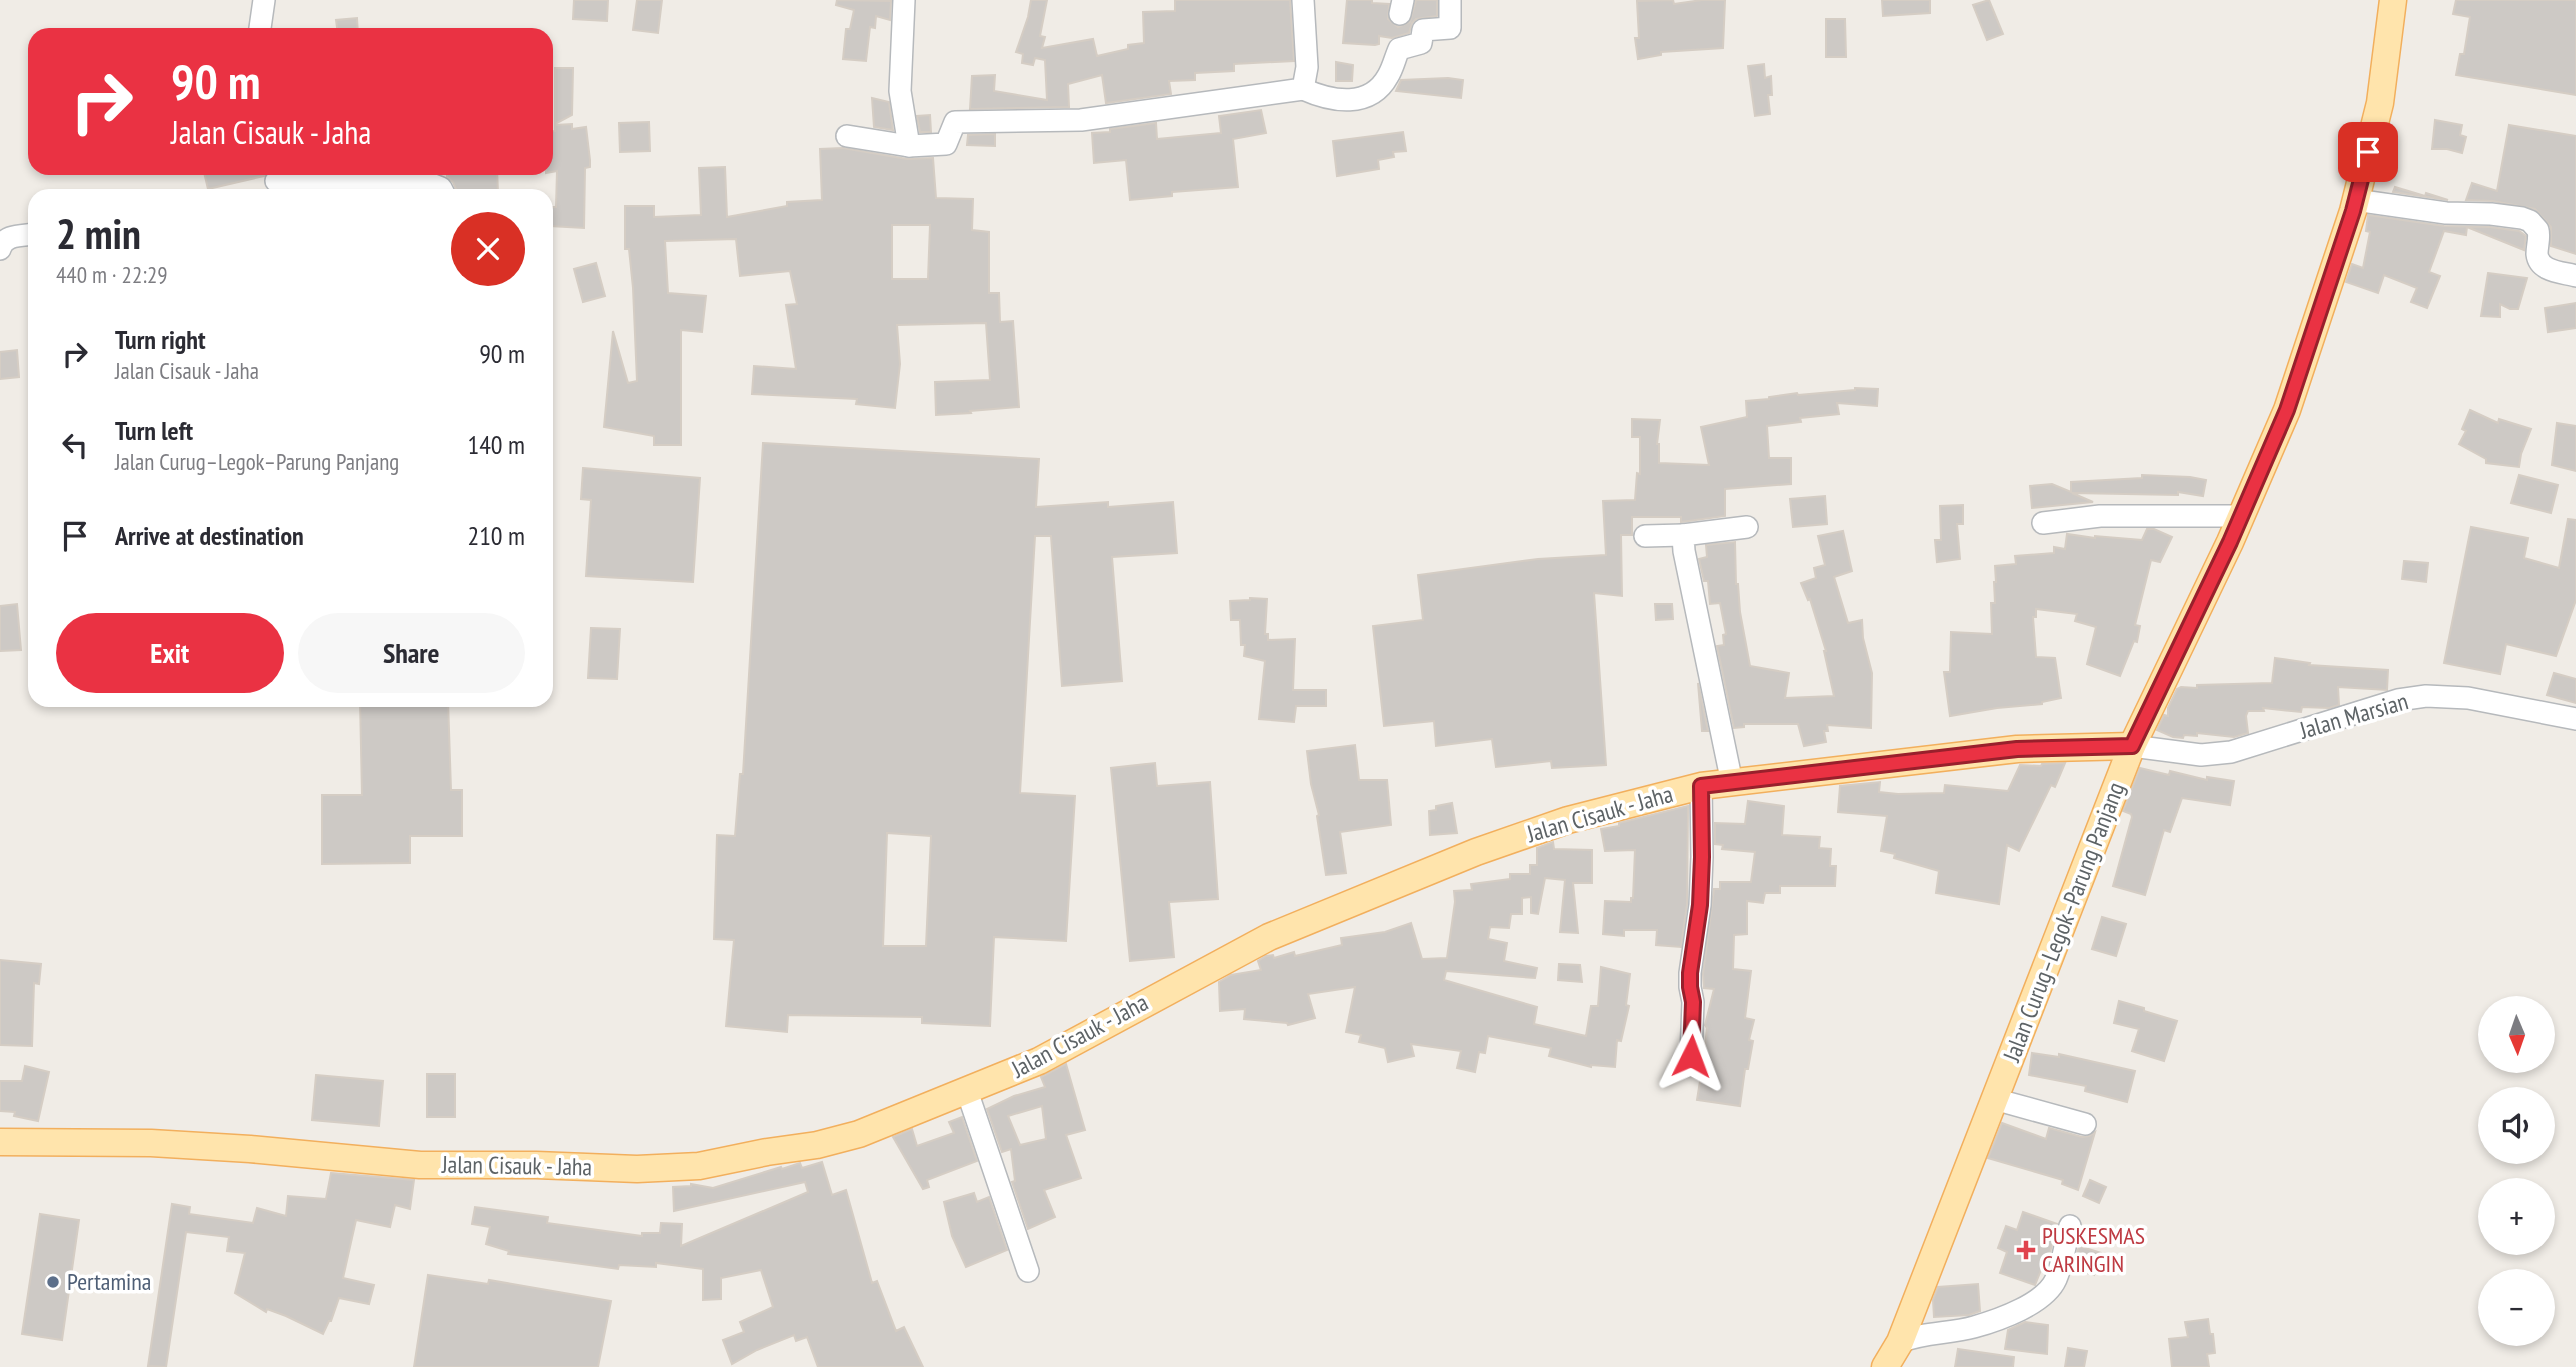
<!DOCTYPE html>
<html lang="en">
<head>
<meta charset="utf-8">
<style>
  body { margin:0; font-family:"PT Sans Narrow",sans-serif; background:#f7f7f7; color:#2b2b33; height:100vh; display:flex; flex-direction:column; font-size:26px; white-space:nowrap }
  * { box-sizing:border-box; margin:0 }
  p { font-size:23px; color:#7c7c81 }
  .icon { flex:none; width:38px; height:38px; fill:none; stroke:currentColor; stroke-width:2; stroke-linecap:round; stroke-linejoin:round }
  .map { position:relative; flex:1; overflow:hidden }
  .details { position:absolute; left:28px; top:189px; width:525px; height:518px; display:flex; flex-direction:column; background:#fff; border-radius:21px; box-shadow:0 4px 10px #0003 }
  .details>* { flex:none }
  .top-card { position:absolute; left:28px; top:28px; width:525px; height:147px; border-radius:21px; box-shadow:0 4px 10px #0003; background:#ea3243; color:#fff; overflow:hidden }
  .needle { width:46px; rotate:178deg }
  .tools { position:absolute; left:2478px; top:996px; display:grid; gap:14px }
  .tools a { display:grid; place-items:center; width:77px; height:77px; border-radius:50%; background:#fff; box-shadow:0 4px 10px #0003; font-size:35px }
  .pin { position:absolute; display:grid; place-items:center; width:60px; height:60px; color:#fff; margin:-30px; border-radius:14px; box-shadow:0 4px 10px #0006 }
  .me { position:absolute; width:77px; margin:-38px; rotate:3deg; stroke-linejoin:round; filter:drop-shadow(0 0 5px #0008) }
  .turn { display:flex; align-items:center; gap:24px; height:147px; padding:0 28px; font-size:32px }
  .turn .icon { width:91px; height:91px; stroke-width:2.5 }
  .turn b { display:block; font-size:49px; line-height:60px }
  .round { display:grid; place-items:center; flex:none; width:74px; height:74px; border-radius:37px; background:#f7f7f7 }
  .headline { display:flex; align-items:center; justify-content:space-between; height:119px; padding:0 28px }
  h1 { font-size:42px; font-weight:700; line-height:52px }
  .button { display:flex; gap:14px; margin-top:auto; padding:14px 28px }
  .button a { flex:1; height:80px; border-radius:42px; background:#ea3243; color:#fff; font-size:28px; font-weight:700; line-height:80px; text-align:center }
  .button a+a { background:#f7f7f7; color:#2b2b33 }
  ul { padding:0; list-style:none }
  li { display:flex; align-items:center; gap:21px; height:91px; padding:0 28px }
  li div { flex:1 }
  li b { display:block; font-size:26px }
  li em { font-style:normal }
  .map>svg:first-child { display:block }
  .building { fill:#cdc9c5; stroke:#d5cdc4; stroke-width:2; fill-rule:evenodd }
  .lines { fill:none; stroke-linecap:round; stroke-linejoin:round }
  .minor-casing { stroke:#b6b9bc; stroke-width:24 }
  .major-casing { stroke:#f2af5d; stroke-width:29 }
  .minor { stroke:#fff; stroke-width:21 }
  .major { stroke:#ffe4ac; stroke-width:26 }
  .route-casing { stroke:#98202c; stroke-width:18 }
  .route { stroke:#ea3243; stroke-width:12 }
  .health-dot { fill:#e0444e; stroke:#fff; stroke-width:2.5 }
  .service-dot { fill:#5c6f8a; stroke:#fff; stroke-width:2.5 }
  .labels { text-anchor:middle; stroke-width:7; stroke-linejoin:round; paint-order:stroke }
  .street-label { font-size:24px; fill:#5d6366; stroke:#fff }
  .health-label { font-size:24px; fill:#be3a42; stroke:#fff; text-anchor:start }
  .service-label { font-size:24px; fill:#4e5e75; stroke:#fff; text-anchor:start }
</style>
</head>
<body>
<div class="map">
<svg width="2576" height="1367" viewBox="0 0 2576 1367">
  <rect width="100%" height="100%" fill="#f0ece6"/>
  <!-- building -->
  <g class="building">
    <polygon points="574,0 608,0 607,21 573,19"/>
    <polygon points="637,0 662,0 658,33 633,30"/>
    <polygon points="837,0 891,1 890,20 876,16 875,28 870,27 866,61 843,59 846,29 850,29 854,10 836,5"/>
    <polygon points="1031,0 1047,0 1040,36 1045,37 1042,48 1093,39 1097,56 1128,49 1128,45 1144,43 1143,12 1175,11 1175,0 1290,0 1294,61 1234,64 1234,71 1195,73 1195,80 1169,81 1171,94 1106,103 1102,75 1068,84 1069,107 970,109 972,76 995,75 994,91 1047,100 1045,60 1035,58 1033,65 1022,63 1023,54 1016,52 1028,17"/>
    <polygon points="1347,0 1372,0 1372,3 1389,4 1388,19 1398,27 1410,22 1416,0 1437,0 1437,16 1416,19 1412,23 1409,33 1392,38 1379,36 1379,44 1375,45 1343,43"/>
    <polygon points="1673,0 1674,4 1702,0 1725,0 1723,48 1661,52 1661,55 1638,59 1635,38 1639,38 1637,1"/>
    <polygon points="1882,0 1930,0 1930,13 1883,16"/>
    <polygon points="1989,0 2003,34 1987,40 1973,5"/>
    <polygon points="2456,0 2576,0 2576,95 2456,75 2460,54 2464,54 2470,17 2453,14"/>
    <polygon points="357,18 358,35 338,35 336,20"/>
    <polygon points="1826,19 1845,19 1846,57 1826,57"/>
    <polygon points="1336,62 1353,65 1352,81 1336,81"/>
    <polygon points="1764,64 1765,78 1771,76 1772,95 1768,95 1770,114 1755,116 1748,66"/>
    <polygon points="555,68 573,68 572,115 555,124"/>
    <polygon points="1448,78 1463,80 1461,98 1396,91 1401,80"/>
    <polygon points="872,98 889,102 893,130 874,127"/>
    <polygon points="1261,110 1266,133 1233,139 1238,187 1172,192 1172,196 1130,200 1126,160 1094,163 1092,133 1110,132 1110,129 1156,123 1157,139 1221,133 1219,116"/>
    <polygon points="930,115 931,132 920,132 917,116"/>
    <polygon points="2435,120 2462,125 2460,135 2466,137 2462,153 2447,149 2432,149"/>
    <polygon points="649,122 650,151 620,152 619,123"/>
    <polygon points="572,124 572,129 586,127 590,160 590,167 585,168 584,228 550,226 551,207 556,207 557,171 546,173 546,132 555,131 555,125"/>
    <polygon points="2509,125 2576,136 2576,254 2551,246 2551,227 2535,209 2493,201 2466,200 2472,183 2497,191"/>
    <polygon points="1403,132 1406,151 1393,152 1394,157 1378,160 1379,169 1337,176 1333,141"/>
    <polygon points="995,134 995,146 967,145 968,135"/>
    <path d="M843,148L907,159L933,158L936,198L973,199L972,230L989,232V293H999L1000,322L1013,321L1019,407L970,411L971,413L936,415L935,382L990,380L986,323L897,325L900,364L895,408L856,404L857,399L752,394L754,366L796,369L786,305L797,304L790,271L740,276L736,239L665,241L668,293L706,296L702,332L681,330V445H654V436L604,427L613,331L628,383L637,381L633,288L629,249H625V206H654V217L701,215L699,168L725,167L727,217L787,206V202L822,200L820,149ZM892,225H930L928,279H892Z"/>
    <polygon points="203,168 268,168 269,171 264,176 208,189"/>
    <polygon points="447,168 497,168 498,193 458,194 453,182 447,177"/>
    <polygon points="2395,187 2425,196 2426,193 2448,200 2393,192"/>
    <polygon points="2368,215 2444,226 2490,227 2519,231 2526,236 2524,250 2467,227 2466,235 2444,231 2429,272 2440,276 2427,308 2411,302 2417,288 2384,275 2378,293 2346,282 2352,264 2363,268 2370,232 2366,231"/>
    <polygon points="596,263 605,296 583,302 574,269"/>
    <polygon points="2488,273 2527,278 2518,309 2510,309 2500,304 2500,317 2481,316"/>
    <polygon points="2576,303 2576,328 2548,332 2545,308"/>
    <polygon points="17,350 19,377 0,379 0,352"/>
    <polygon points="1855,388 1878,389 1877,406 1837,403 1839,414 1800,418 1801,422 1767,426 1769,458 1791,458 1791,484 1725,489 1725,516 1681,522 1681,517 1632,517 1632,535 1621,535 1622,596 1594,593 1606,765 1552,768 1551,761 1496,767 1492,739 1436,746 1434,721 1384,726 1373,626 1423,620 1418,575 1538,559 1606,555 1603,501 1635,500 1637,473 1640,474 1640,437 1632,437 1632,419 1660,420 1657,444 1659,444 1659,463 1709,465 1701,427 1747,417 1746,401 1769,399 1769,397 1797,393 1798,395 1855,390"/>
    <polygon points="2470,410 2498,423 2499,419 2531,429 2521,454 2519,467 2486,463 2486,459 2459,444 2466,431 2462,429"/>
    <polygon points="2557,423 2576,426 2576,471 2552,465"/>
    <path d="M763,443L1039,459L1036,507L1108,502V507L1173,502L1177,553L1112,557L1122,681L1062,686L1051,536H1035L1020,793L1075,796L1066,941L994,937L990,1026L922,1023V1017L788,1015L787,1032L726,1026L734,940L714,939L717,835L735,836L740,774H743ZM887,833L931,836L926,946H883Z"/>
    <polygon points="583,468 700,478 693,582 586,576 591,500 581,499"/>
    <polygon points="2142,475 2190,477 2206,480 2203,496 2178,492 2178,495 2072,493 2093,502 2032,508 2030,486 2052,484 2071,492 2071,482 2142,478"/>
    <polygon points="2519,475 2558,485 2551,513 2511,503"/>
    <polygon points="1825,496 1827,524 1793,527 1790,499"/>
    <polygon points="1963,505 1963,524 1957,524 1960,559 1937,562 1935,540 1941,540 1940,506"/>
    <polygon points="2568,519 2576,520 2576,600 2556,656 2506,644 2500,674 2444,663 2471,527 2528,538 2524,558 2559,568"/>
    <polygon points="2147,529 2154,529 2172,537 2160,562 2151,560 2135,625 2140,626 2137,642 2134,641 2120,676 2087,664 2096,627 2075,621 2077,614 2036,609 2036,617 2033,617 2036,657 2055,658 2061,698 2042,702 2042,704 1997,708 1950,716 1944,672 1950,672 1951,632 1992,634 1991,603 1995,603 1994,582 1996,582 1995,566 2016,564 2015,556 2054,553 2054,547 2065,549 2067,534 2095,538 2095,536 2142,540"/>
    <polygon points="1843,531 1852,571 1834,577 1848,623 1862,620 1863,638 1872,673 1871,728 1827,725 1828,731 1824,731 1826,742 1804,746 1798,724 1744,724 1744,727 1734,728 1717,646 1724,645 1723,635 1726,634 1720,603 1710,604 1708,581 1704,581 1699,559 1707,557 1706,545 1735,542 1736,584 1738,584 1740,612 1750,666 1789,673 1785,698 1834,696 1824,651 1826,651 1810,599 1808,600 1801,583 1816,578 1814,568 1825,565 1818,536"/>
    <polygon points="2404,561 2428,563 2426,582 2402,579"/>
    <polygon points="1250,598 1267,599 1265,634 1268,634 1268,640 1295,639 1293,690 1326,690 1326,706 1296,706 1294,722 1259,719 1265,661 1244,656 1245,645 1241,645 1240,620 1231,620 1230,601 1250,600"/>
    <polygon points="17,604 21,650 0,651 0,606"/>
    <polygon points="1655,604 1672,604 1673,619 1656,620"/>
    <polygon points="591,628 620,629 617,679 588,678"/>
    <polygon points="2275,658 2310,663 2309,665 2388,670 2387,690 2338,687 2339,705 2329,708 2302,707 2301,712 2263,708 2264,711 2248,711 2246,716 2248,733 2234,737 2197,733 2197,736 2184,735 2183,738 2173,737 2157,730 2164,715 2168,716 2168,708 2177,689 2181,687 2197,688 2197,685 2272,683"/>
    <polygon points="2554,673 2576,679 2576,703 2547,695"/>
    <polygon points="1698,683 1708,731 1702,731"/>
    <polygon points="360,700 448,700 451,790 462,790 462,836 410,836 410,863 322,864 322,795 362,795"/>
    <polygon points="1355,745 1359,780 1387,780 1391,825 1340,832 1346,873 1326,875 1317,816 1319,815 1311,784 1307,751"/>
    <polygon points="1155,763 1157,786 1210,782 1218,899 1169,902 1174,957 1130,961 1111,768"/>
    <polygon points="2065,763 2055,787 2051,785 2019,851 2007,845 1999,904 1936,893 1939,871 1894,858 1895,854 1881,851 1887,816 1838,812 1840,786 1880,782 1879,792 1898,794 1944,793 1945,785 2008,791 2020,765 2041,766 2042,764"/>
    <polygon points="2140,768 2169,775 2170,771 2207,780 2207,777 2234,781 2230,805 2182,798 2170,832 2164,830 2145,895 2113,886 2132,817 2131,814 2123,811"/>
    <polygon points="1748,801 1784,806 1782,835 1820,837 1819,848 1831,849 1830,866 1836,866 1835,886 1780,886 1780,893 1765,893 1763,903 1747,901 1747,934 1734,935 1733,969 1751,971 1745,1018 1754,1020 1749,1040 1753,1041 1748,1069 1745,1069 1740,1106 1697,1100 1704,1056 1707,1028 1705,1025 1714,989 1704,988 1703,974 1714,889 1720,889 1720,882 1751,882 1755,852 1722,849 1723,845 1715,844 1715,823 1745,824"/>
    <polygon points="1452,803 1457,833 1430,835 1429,811 1436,810 1436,806"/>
    <polygon points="1688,806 1687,904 1681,947 1656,945 1657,930 1624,930 1624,936 1603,934 1605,901 1631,902 1631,898 1633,898 1635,850 1605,851 1601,829 1619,826 1619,823"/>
    <polygon points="1553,842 1554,849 1592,850 1592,883 1573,883 1578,933 1560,932 1565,880 1545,878 1538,914 1531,913 1531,897 1522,898 1522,914 1511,914 1509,928 1490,927 1488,939 1507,943 1504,961 1537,968 1535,978 1446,971 1444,980 1537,1007 1534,1024 1586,1036 1591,1006 1598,1006 1601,967 1630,974 1626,1005 1629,1006 1621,1041 1617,1040 1615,1067 1591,1065 1591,1067 1549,1056 1551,1048 1488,1036 1485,1053 1479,1052 1475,1072 1457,1068 1461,1051 1411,1044 1414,1056 1388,1062 1385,1048 1359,1042 1361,1035 1346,1032 1355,987 1308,994 1315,1018 1288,1025 1287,1023 1244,1019 1245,1009 1220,1011 1219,982 1231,975 1261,970 1258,961 1266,956 1273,955 1274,958 1294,952 1295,956 1342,945 1341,938 1385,932 1411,923 1422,959 1447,958 1455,902 1454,891 1472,890 1471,884 1510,879 1510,874 1530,874 1530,865 1537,865 1537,848"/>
    <polygon points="2102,917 2126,924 2116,956 2092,949"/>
    <polygon points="0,960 41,964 39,984 34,983 32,1046 0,1045"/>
    <polygon points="1559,964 1580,965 1582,982 1558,980"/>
    <polygon points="2119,1001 2144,1008 2144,1011 2177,1021 2164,1061 2132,1051 2139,1029 2114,1023"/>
    <polygon points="2032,1053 2059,1057 2059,1054 2135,1071 2127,1102 2085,1091 2086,1086 2029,1075"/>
    <path d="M1066,1064L1085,1130L1066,1135L1081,1178L1044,1190L1055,1217L1028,1229L1012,1182L1015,1181L1011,1149L1002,1152L987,1109L1014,1096L1045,1087L1041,1077ZM1042,1106L1046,1139L1020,1145L1008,1116Z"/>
    <polygon points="25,1066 49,1072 38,1121 14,1116 15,1112 0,1111 0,1081 22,1081"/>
    <rect x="427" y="1074" width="28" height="43"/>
    <polygon points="316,1075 383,1081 379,1126 312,1120"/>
    <polygon points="962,1117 977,1161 927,1180 929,1187 923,1189 893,1137 912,1129 917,1146 954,1133 949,1122"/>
    <polygon points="2002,1123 2046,1139 2049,1128 2082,1137 2089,1136 2095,1132 2078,1190 2062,1184 2063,1180 1988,1158"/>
    <polygon points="822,1162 832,1195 846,1190 872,1283 877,1281 896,1331 904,1327 923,1367 818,1367 807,1337 796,1341 794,1335 757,1350 732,1364 723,1340 744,1332 740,1322 773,1307 761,1270 721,1278 721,1299 703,1300 703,1269 656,1263 656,1267 619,1265 618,1269 508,1254 509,1251 486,1244 490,1227 472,1224 475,1207 548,1217 547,1223 642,1236 642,1233 660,1233 661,1223 682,1224 681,1246 808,1192 805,1182 674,1211 673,1187 691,1186 691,1184 713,1188 781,1167 782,1169 800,1163 802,1168"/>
    <polygon points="331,1173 414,1180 410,1209 395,1205 390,1227 356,1220 343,1278 374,1285 369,1304 339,1298 331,1321 329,1321 323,1334 286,1316 267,1309 266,1312 235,1293 245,1253 227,1251 229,1237 186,1232 166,1367 148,1366 172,1204 190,1207 189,1214 253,1223 257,1208 286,1216 288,1196 326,1199"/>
    <polygon points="2090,1180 2106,1187 2099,1203 2083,1196"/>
    <polygon points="974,1193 977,1202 989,1197 1007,1250 966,1267 952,1236 944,1202"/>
    <polygon points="2023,1212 2057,1224 2048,1261 2045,1260 2035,1285 2000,1273 2007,1252 1998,1248 2006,1226 2017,1230"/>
    <polygon points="40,1214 79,1220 62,1340 22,1334"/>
    <polygon points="2079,1246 2101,1253 2094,1275 2073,1269"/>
    <polygon points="428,1275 488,1284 489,1280 611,1301 598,1367 414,1367"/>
    <polygon points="1978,1284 1980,1311 1969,1315 1934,1317 1933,1300 1938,1287"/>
    <polygon points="2208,1319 2210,1334 2213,1334 2215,1353 2207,1354 2209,1367 2172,1367 2169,1339 2188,1337 2185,1322"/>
    <polygon points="2025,1322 2048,1325 2047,1354 2005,1349 2008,1330"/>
    <polygon points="2068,1348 2087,1351 2084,1367 2065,1367"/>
    <polygon points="1958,1349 2014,1357 2013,1367 1955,1367"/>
  </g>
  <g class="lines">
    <!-- minor casing -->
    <g class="minor-casing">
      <g id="minor">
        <polyline points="904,0 900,91 909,146 946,144 955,122 1081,120 1303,89 1307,67 1303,0"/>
        <polyline points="1400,14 1403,0"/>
        <polyline points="259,35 264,0"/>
        <path d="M1303,89C1332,102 1370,109 1388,76C1393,68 1395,58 1399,49L1421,43L1423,30L1450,28V0"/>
        <polyline points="847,136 909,146"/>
        <polyline points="276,181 431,184 441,188 445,196"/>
        <path d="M2355,200L2446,213L2491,214L2522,218L2530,221L2538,230C2540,238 2537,245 2537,254C2539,272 2562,272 2576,276"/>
        <path d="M0,249C4,234 22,236 35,234"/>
        <polyline points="2043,523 2100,516 2241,516"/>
        <polyline points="1645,536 1683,535"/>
        <polyline points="2132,746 2201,755 2231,752 2398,700 2426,696 2468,698 2576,719"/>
        <polyline points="1732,783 1684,551 1683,535 1747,527"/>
        <polyline points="1691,1056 1693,1002 1690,987 1690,973 1700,905 1702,857 1701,786"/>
        <polyline points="967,1091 1028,1271"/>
        <polyline points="1994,1099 2085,1124"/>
        <path d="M1900,1342C1924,1332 1949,1334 1974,1327C1999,1320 2045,1304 2056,1279C2063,1263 2065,1243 2070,1226"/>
      </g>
    </g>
    <!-- major casing -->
    <g class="major-casing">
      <g id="major">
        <polyline points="0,1142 151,1143 250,1149 420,1165 536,1165 637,1169 699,1166 767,1152 817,1145 859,1134 1039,1061 1269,937 1476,852 1568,820 1701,786 2017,749 2132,746"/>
        <polyline points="1885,1367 1900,1342 2132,746 2230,542 2287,410 2353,211 2380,103 2393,0"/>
      </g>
    </g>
    <!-- minor -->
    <use href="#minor" class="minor"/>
    <!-- major -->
    <use href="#major" class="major"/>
  </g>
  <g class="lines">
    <!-- route casing -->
    <g class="route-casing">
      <polyline id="route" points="1691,1056 1693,1002 1690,987 1690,973 1700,905 1702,857 1701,786 2017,749 2132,746 2230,542 2287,410 2353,211 2368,152"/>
    </g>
    <!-- route -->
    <use href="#route" class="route"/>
  </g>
  <!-- markers -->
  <path class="health-dot" d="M2022.5 1239.5h7v7h7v7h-7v7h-7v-7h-7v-7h7z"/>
  <circle class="service-dot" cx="53" cy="1282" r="7"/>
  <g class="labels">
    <!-- street labels -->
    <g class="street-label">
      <text transform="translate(2354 716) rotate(-16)" y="8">Jalan Marsian</text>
      <text transform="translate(1600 814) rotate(-16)" y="8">Jalan Cisauk - Jaha</text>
      <text transform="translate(2064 922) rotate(-69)" y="8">Jalan Curug–Legok–Parung Panjang</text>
      <text transform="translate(1080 1036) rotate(-28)" y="8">Jalan Cisauk - Jaha</text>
      <text transform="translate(517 1166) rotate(1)" y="8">Jalan Cisauk - Jaha</text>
    </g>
    <!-- health labels -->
    <g class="health-label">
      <text x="2042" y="1244">PUSKESMAS<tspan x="2042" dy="28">CARINGIN</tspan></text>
    </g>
    <!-- service labels -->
    <g class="service-label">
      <text x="67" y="1290">Pertamina</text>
    </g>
  </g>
</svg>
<div class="tools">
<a><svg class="needle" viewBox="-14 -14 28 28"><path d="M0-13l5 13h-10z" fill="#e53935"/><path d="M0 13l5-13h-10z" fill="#7c7c81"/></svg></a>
<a><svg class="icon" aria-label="sound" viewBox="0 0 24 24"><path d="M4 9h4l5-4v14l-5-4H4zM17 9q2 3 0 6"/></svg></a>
<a>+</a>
<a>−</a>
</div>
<div class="pin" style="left:2368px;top:152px;background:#d93025"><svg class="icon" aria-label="arrive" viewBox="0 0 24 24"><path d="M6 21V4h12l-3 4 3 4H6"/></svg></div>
<svg class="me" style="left:1691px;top:1056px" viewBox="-20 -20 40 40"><path d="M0-17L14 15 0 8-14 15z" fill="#ea3243" stroke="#fff" stroke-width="4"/></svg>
<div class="top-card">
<div class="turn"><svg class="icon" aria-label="right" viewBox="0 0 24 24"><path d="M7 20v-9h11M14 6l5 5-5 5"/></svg><div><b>90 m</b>Jalan Cisauk - Jaha</div></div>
</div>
<section class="details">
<div class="headline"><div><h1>2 min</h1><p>440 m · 22:29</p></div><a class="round" style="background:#d93025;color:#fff"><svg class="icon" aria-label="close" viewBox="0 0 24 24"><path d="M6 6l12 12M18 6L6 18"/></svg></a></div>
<ul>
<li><svg class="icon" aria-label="right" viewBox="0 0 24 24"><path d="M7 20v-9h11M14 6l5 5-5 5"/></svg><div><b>Turn right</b><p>Jalan Cisauk - Jaha</p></div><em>90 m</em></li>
<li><svg class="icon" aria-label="left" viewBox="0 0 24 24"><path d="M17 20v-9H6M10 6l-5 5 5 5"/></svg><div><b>Turn left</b><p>Jalan Curug–Legok–Parung Panjang</p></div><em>140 m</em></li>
<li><svg class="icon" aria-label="arrive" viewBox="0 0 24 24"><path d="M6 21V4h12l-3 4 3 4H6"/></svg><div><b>Arrive at destination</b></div><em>210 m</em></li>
</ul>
<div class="button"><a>Exit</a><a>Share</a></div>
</section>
</div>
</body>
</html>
